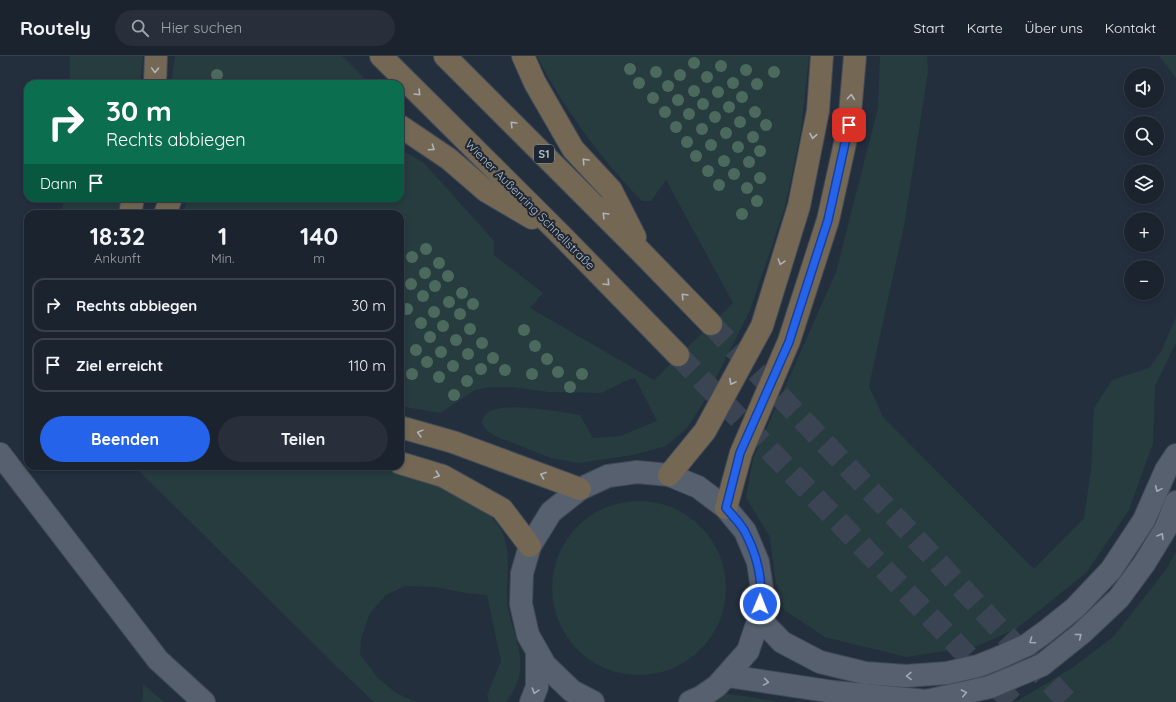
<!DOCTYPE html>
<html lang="de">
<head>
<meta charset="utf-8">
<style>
  body { margin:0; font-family:Quicksand,sans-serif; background:#282f3a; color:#f1f3f6; height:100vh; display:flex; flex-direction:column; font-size:15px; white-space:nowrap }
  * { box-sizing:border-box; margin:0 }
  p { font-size:13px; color:#a0a4aa }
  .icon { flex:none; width:22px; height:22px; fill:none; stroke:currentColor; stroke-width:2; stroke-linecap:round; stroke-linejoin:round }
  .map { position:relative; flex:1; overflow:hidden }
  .drawer { position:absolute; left:24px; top:154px; width:380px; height:260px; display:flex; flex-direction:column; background:#1b232e; border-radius:12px; box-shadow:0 2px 6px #0003,0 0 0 1px #39404a }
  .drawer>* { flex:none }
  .top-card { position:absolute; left:24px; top:24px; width:380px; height:122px; border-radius:12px; box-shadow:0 2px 6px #0003,0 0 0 1px #39404a; background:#0b6e4f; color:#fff; overflow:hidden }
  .fabs { position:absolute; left:1124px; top:12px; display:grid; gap:8px }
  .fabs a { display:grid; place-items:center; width:40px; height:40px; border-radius:50%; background:#1b232e; box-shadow:0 2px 6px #0003,0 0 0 1px #39404a; font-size:20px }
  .pin { position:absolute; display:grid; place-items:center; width:34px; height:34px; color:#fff; margin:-17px; border-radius:8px; box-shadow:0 2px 6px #0006 }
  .me { position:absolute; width:44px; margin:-22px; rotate:1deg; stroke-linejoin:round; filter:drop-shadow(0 0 3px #0008) }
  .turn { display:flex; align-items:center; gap:14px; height:84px; padding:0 16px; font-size:18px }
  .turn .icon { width:52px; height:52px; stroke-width:2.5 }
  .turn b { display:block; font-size:28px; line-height:34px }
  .then { display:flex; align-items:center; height:38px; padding:0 16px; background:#0003; gap:8px; font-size:15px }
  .eta { display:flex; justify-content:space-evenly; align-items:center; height:68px; text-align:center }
  .eta b { font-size:24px; font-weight:700; line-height:28px }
  .primary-button { display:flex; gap:8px; margin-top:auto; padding:8px 16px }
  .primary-button a { flex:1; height:46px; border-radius:24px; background:#2563eb; color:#fff; font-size:16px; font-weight:700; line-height:46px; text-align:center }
  .primary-button a+a { background:#282f3a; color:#f1f3f6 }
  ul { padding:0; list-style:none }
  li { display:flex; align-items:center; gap:12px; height:54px; margin:0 8px 6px; padding:0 8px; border:2px solid #39404a; border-radius:12px }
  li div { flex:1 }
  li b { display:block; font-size:15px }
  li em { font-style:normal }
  header { display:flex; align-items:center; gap:24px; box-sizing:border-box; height:56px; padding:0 20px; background:#1b232e; border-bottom:1px solid #39404a }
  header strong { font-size:19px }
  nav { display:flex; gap:22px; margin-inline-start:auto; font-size:14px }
  .search { width:280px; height:36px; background:#282f3a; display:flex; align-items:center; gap:10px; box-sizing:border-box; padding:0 14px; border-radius:22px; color:#a0a4aa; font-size:15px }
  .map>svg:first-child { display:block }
  .green { fill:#263c3f }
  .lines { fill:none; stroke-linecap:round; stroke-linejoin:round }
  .highway-tunnel { stroke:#3a4453; stroke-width:22; stroke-dasharray:22 11; stroke-linecap:butt }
  .major-casing { stroke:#414a57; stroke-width:24 }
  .highway-casing { stroke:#434c59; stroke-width:24 }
  .major { stroke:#56606e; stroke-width:22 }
  .highway { stroke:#746855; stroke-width:22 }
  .tree { fill:#4b6a5d }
  .oneway { stroke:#aeb4bd }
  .oneway2 { stroke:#a1aab7 }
  .route-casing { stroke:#184099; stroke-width:10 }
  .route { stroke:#2563eb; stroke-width:7 }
  .labels { text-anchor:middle; stroke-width:4; stroke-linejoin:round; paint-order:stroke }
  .shield { fill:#1d2633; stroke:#878f9c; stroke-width:1 }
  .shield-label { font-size:11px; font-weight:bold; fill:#b4bcc9 }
  .street-label { font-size:12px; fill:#b4bcc9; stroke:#1d2633 }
</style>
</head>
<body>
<header>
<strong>Routely</strong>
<div class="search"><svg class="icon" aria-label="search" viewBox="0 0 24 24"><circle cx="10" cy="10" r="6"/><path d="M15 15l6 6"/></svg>Hier suchen</div>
<nav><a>Start</a><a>Karte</a><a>Über uns</a><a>Kontakt</a></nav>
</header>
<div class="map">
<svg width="1176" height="646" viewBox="0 0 1176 646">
  <rect width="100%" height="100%" fill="#242f3e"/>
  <!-- green -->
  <g class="green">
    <polygon points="70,0 143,0 140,28 70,28"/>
    <polygon points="175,0 342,0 370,28 346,28 338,25 310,24 274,28 171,28"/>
    <path d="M537,0H809L801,74L785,151L750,254L705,344L687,372L666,390L633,399L579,407L551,402L495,380L486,374L482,367C483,362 485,357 490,355C510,346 558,356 580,359L593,382L620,380L657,365L635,322L628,324L601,337L548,336L512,331H490L475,334L440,357L400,350V158H183L187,142H400V93L424,107L494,185V199L543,237L530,252L654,324L733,247L666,124L651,145H642C601,103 563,52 537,0Z"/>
    <polygon points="880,0 927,0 928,16 904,170 869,330 883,361 1034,513 1084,462 1091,414 1094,352 1112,324 1149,312 1161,296 1176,261 1176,287 1155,330 1153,387 1129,454 1086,517 1016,573 977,590 906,601 825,581 784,554 775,522 770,481 746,442 753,403 836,216 878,52"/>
    <polygon points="1159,0 1176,0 1176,22"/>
    <polygon points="63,142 123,142 121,158 62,158"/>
    <path d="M134,410H373C386,412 400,413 412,417C422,421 433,427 442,432C470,445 503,458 507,493C510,514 504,537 509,557C518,593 531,613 506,646H489L487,639L501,605L487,539L466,537L435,531L405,530L386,539L370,557L361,583L360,598L377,621L396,637L416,646H374L338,612Z"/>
    <circle cx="639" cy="532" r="87"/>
    <polygon points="1176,496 1176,646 1013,646 1019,644 1072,612 1113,581 1165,515"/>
    <polygon points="143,628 164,646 141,646 143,641"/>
    <polygon points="726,638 752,641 776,646 714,646"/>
  </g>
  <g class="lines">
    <!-- highway-tunnel -->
    <g class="highway-tunnel">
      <polyline points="711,268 902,468 1068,646"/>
      <polyline points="678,299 1012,646"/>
    </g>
    <!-- major casing -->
    <g class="major-casing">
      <g id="major">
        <polyline points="0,398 158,604 204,646"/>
        <polyline points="759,562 782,586 820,606 865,617 906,620 947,617 978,610 996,603 1027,589 1045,576 1075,552 1111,514 1144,464 1166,414 1176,399"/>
        <polyline points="728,620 834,636 926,645 990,631 1042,609 1082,577 1119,542 1144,508 1166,472 1176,446"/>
        <polyline points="531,646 537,631 537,596"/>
        <polyline points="593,646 572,635 545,609 528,579 521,548 522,517 530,490 551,456 580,433 608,420 637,416 669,419 698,431 726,452 745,475 758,506 762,533 759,562 748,595 717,630 701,641 690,646"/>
      </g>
    </g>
    <!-- highway casing -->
    <g class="highway-casing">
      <g id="highway">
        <polyline points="381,0 561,179 678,299"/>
        <polyline points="445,0 642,197 711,268"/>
        <polyline points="523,0 535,27 573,93 611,134 635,181"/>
        <polyline points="155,28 156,0"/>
        <polyline points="400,70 449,103 486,135 532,162"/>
        <polyline points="130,158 133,142"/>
        <polyline points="165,158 171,142"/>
        <polyline points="400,371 453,386 580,433"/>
        <polyline points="400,407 443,420 502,453 530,490"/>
        <polyline points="669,419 705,375 762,270 799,150 818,55 822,0"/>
        <polyline points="726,452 741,397 789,285 828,164 849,69 855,0"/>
      </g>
    </g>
    <!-- major -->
    <use href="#major" class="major"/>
    <!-- highway -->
    <use href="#highway" class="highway"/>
  </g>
  <!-- trees -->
  <g class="tree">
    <circle cx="694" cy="7" r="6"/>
    <circle cx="721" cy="10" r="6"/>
    <circle cx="630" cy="13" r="6"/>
    <circle cx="746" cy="14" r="6"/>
    <circle cx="656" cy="16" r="6"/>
    <circle cx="774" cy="16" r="6"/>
    <circle cx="217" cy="19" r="6"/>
    <circle cx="680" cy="19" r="6"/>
    <circle cx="707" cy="21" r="6"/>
    <circle cx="639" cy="27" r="6"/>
    <circle cx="733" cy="27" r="6"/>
    <circle cx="757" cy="28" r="6"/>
    <circle cx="668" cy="30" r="6"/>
    <circle cx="694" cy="35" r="6"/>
    <circle cx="718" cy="36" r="6"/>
    <circle cx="742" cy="41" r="6"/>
    <circle cx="653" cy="42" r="6"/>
    <circle cx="678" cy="44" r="6"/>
    <circle cx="703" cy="48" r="6"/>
    <circle cx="729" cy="51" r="6"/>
    <circle cx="665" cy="56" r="6"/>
    <circle cx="755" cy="56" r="6"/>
    <circle cx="689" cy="58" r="6"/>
    <circle cx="715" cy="61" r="6"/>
    <circle cx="740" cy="66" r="6"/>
    <circle cx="766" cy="69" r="6"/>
    <circle cx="676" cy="71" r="6"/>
    <circle cx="702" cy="73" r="6"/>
    <circle cx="726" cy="77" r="6"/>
    <circle cx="753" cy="81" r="6"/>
    <circle cx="687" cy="86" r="6"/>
    <circle cx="711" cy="89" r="6"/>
    <circle cx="738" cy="91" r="6"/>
    <circle cx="760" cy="95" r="6"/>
    <circle cx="696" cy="100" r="6"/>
    <circle cx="724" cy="105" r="6"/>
    <circle cx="749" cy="106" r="6"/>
    <circle cx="708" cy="115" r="6"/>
    <circle cx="734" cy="118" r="6"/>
    <circle cx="760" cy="122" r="6"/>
    <circle cx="719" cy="129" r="6"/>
    <circle cx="747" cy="132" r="6"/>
    <circle cx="757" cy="145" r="6"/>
    <circle cx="742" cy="158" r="6"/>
    <circle cx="426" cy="193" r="6"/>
    <circle cx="412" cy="201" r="6"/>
    <circle cx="439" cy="207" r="6"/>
    <circle cx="425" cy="217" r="6"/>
    <circle cx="448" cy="220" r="6"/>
    <circle cx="411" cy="228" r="6"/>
    <circle cx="435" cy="230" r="6"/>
    <circle cx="462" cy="237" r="6"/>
    <circle cx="423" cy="240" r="6"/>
    <circle cx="449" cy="246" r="6"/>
    <circle cx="473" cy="248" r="6"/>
    <circle cx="407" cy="253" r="6"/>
    <circle cx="434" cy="256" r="6"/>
    <circle cx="460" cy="258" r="6"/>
    <circle cx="421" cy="267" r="6"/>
    <circle cx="443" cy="270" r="6"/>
    <circle cx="470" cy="273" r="6"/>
    <circle cx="524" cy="274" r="6"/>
    <circle cx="430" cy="281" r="6"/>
    <circle cx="456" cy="284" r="6"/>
    <circle cx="482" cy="287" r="6"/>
    <circle cx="535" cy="290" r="6"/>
    <circle cx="416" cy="294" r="6"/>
    <circle cx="441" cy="296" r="6"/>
    <circle cx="468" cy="298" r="6"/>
    <circle cx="493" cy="302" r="6"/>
    <circle cx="547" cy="303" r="6"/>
    <circle cx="427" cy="306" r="6"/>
    <circle cx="453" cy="310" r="6"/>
    <circle cx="481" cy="313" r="6"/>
    <circle cx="505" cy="314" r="6"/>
    <circle cx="558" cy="316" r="6"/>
    <circle cx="412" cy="318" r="6"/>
    <circle cx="532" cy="318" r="6"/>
    <circle cx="582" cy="318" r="6"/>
    <circle cx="439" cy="321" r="6"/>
    <circle cx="467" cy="325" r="6"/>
    <circle cx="570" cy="331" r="6"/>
    <circle cx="454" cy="339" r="6"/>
  </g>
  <!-- one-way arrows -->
  <defs><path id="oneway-chevron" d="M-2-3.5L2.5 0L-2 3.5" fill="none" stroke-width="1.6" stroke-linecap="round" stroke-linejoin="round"/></defs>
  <g class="oneway">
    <use href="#oneway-chevron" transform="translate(155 14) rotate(92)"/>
    <use href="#oneway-chevron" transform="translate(418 37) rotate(45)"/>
    <use href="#oneway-chevron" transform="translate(851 41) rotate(-85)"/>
    <use href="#oneway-chevron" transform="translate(513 68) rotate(-135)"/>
    <use href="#oneway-chevron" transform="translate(813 80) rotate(101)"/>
    <use href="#oneway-chevron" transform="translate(432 92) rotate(34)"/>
    <use href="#oneway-chevron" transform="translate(585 105) rotate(-133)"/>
    <use href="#oneway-chevron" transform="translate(605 159) rotate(-135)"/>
    <use href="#oneway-chevron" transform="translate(781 206) rotate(107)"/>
    <use href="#oneway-chevron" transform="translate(607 227) rotate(46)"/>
    <use href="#oneway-chevron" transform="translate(684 240) rotate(-134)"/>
    <use href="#oneway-chevron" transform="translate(732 326) rotate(118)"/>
    <use href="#oneway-chevron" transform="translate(420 377) rotate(-165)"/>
    <use href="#oneway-chevron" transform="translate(437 419) rotate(18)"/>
    <use href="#oneway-chevron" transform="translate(543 419) rotate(-160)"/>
  </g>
  <g class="oneway2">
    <use href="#oneway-chevron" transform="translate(1158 433) rotate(114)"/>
    <use href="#oneway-chevron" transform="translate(1161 480) rotate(-59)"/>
    <use href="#oneway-chevron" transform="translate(1079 580) rotate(-39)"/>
    <use href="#oneway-chevron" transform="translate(1032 585) rotate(145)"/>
    <use href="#oneway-chevron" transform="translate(909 620) rotate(178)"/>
    <use href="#oneway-chevron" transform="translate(766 626) rotate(9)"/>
    <use href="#oneway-chevron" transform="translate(535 635) rotate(108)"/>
    <use href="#oneway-chevron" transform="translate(964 637) rotate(-12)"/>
  </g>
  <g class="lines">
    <!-- route casing -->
    <g class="route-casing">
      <path id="route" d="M760,548C763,523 757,499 745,476C741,468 733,460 726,452L740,397L789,286L794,270L828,164L849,69"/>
    </g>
    <!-- route -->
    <use href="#route" class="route"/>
  </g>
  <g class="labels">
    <!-- shield labels -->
    <rect class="shield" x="534" y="89" width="20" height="18" rx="3"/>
    <g class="shield-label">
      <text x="544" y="102">S1</text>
    </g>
    <!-- street labels -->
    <g class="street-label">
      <text transform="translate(530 149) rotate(45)" y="4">Wiener Außenring Schnellstraße</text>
    </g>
  </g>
</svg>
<div class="fabs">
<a><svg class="icon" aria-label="sound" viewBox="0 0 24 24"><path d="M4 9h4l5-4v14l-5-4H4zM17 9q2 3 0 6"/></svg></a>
<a><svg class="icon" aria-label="search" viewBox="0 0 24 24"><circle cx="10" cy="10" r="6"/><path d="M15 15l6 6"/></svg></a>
<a><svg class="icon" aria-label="layers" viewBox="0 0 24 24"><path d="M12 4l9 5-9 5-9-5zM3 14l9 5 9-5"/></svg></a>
<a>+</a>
<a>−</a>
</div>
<div class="pin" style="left:849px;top:69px;background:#d93025"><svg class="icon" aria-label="arrive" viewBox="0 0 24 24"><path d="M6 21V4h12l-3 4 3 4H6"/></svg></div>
<svg class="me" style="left:760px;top:548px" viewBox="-20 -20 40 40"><circle r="17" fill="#2563eb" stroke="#fff" stroke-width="3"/><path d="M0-11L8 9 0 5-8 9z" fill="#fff"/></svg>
<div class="top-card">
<div class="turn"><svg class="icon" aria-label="right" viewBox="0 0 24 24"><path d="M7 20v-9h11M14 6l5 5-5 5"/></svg><div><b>30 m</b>Rechts abbiegen</div></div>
<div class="then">Dann<svg class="icon" aria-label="arrive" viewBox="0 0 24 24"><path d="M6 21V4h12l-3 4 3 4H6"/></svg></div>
</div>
<section class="drawer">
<div class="eta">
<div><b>18:32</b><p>Ankunft</p></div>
<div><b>1</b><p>Min.</p></div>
<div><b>140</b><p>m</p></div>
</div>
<ul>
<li><svg class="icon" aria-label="right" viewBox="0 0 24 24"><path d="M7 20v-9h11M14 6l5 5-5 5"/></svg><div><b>Rechts abbiegen</b></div><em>30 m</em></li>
<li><svg class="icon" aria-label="arrive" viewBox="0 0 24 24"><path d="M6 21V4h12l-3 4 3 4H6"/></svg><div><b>Ziel erreicht</b></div><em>110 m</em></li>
</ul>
<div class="primary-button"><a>Beenden</a><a>Teilen</a></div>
</section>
</div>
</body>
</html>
